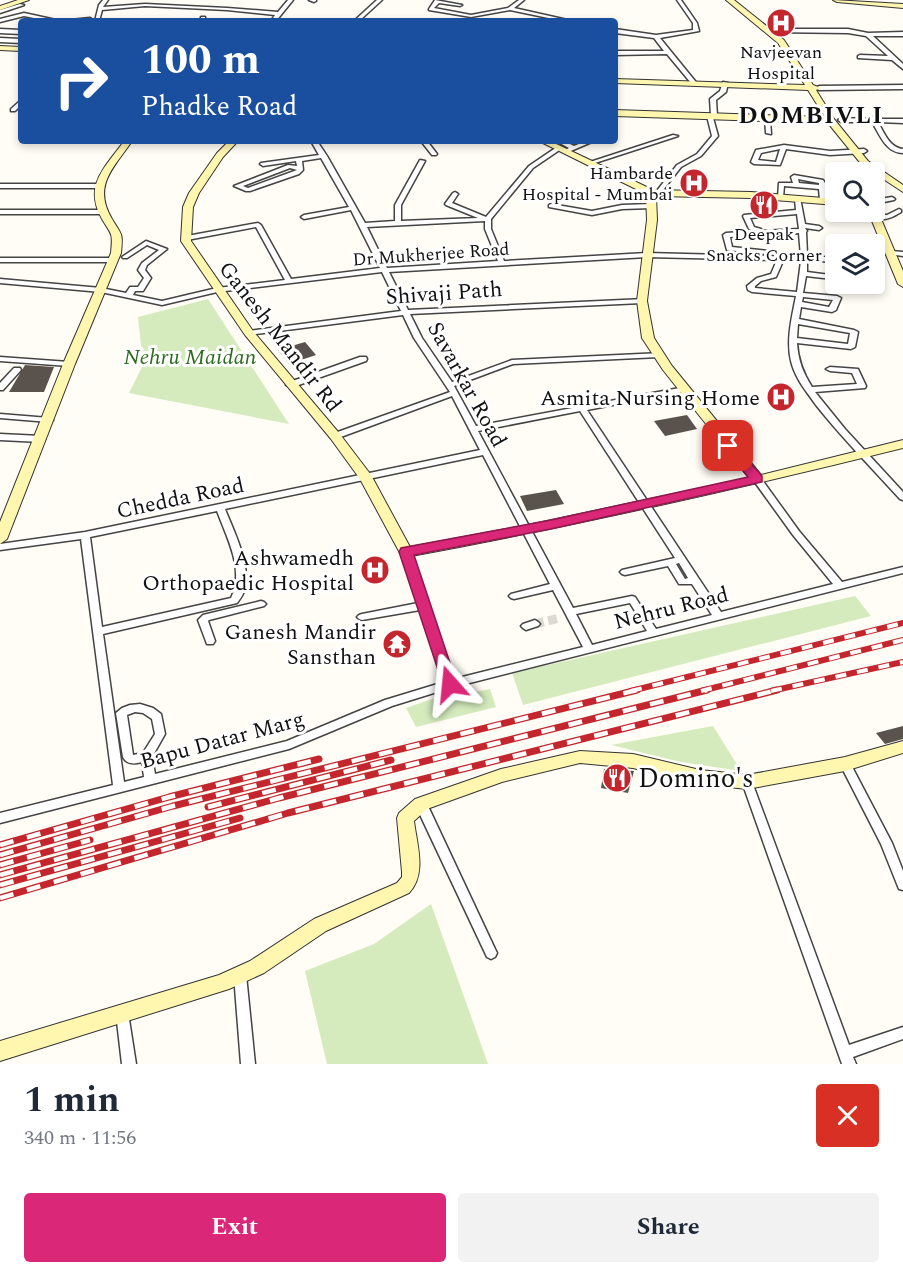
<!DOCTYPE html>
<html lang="en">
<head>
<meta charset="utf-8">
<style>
  body { margin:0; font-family:Spectral,serif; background:#f2f2f3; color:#1f2937; height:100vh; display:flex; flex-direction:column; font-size:22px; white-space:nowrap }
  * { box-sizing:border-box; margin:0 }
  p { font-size:20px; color:#747a83 }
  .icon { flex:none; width:33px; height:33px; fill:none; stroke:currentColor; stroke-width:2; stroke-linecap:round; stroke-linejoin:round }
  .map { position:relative; height:1064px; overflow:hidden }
  .sheet { display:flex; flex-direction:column; background:#fff; flex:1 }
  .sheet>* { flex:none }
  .top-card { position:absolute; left:18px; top:18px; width:600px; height:126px; border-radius:6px; box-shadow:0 3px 9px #0003; background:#1a4fa0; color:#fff; overflow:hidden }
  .fabs { position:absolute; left:825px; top:162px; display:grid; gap:12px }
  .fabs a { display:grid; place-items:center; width:60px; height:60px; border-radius:6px; background:#fff; box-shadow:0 3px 9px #0003; font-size:30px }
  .pin { position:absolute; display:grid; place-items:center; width:51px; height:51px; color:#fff; margin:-26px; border-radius:12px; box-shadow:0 3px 9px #0006 }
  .me { position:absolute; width:66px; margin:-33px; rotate:342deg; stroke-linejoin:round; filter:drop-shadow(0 0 4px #0008) }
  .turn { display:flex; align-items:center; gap:21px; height:126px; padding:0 24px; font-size:27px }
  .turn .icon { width:78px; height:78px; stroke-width:2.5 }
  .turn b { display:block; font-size:42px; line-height:51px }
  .round { display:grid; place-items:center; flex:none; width:63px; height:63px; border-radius:6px; background:#f2f2f3 }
  .summary { display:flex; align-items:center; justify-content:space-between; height:102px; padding:0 24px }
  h1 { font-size:36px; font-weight:700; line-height:45px }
  .button { display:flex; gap:12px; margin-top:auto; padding:12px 24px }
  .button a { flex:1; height:69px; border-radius:6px; background:#db2777; color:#fff; font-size:24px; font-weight:700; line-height:69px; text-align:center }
  .button a+a { background:#f2f2f3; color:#1f2937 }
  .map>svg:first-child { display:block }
  .green { fill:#d5ebbd }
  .building { fill:#5a524d }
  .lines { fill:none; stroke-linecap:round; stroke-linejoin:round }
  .street-tunnel { stroke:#dbdad3; stroke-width:9; stroke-dasharray:9 4.5; stroke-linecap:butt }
  .street-casing { stroke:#444; stroke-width:3 }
  .secondary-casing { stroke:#333; stroke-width:2 }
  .street { fill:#fff; fill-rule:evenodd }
  .secondary { fill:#fff6b0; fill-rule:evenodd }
  .rail-far1-casing { stroke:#c4262e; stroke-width:6 }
  .rail-casing { stroke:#c4262e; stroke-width:7 }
  .rail-far1 { stroke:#fff; stroke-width:4; stroke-dasharray:11; stroke-linecap:butt }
  .rail { stroke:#fff; stroke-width:4.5; stroke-dasharray:14; stroke-linecap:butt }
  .route { fill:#db2777; stroke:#8e194d; stroke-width:1.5 }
  .labels { text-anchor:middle; stroke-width:6; stroke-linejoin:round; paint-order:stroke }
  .far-poi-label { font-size:18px; fill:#111; stroke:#fff }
  .far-street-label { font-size:18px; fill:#111; stroke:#fff }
  .street-label { font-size:22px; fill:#111; stroke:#fff }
  .park-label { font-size:22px; font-style:italic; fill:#2f6b1f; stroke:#fff }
  .poi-label { font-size:22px; fill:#111; stroke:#fff; text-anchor:end }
  .far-district-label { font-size:24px; font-weight:bold; letter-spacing:1.5px; fill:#111; stroke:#fff }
  .near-poi-label { font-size:27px; fill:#111; stroke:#fff; text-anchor:start }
</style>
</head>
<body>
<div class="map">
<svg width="903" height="1064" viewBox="0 0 903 1064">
  <rect width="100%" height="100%" fill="#fffdf5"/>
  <!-- green -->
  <g class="green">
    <polygon points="208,299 289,424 129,393 143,365 138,317"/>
    <polygon points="855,596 871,616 523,705 512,673"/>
    <polygon points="461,689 470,693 490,689 496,707 416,727 406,708"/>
    <polygon points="713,726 741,771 681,762 611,745"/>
    <polygon points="431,904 488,1064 327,1064 305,971 374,944"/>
  </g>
  <!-- building -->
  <g class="building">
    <polygon points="305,342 316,355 289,364 278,350"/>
    <polygon points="25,365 54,367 44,392 9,392"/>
    <polygon points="687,415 697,429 665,436 654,421"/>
    <polygon points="556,490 564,504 527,511 520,496"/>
    <polygon points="903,726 903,739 885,744 876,733"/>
    <polygon points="604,769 634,771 628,793 601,788"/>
  </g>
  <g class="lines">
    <!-- street-tunnel -->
    <polyline class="street-tunnel" points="535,624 560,618"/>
    <!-- street casing -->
    <g class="street-casing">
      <g id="street">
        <polygon points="103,0 108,0 103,7 145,4 227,8 278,12 288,0 293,0 276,21 271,21 275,15 227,10 145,6 102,10 99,21 95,21 99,5"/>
        <polygon points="309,0 316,0 316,1 314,2"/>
        <polygon points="377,0 382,0 359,21 354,21"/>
        <polygon points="435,0 462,5 460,6 439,3 434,8 471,15 508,8 519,0 524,0 514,8 572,21 563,21 510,10 471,17 429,10 429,9"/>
        <polygon points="677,0 681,0 697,23 699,31 660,38 695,81 696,82 693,84 691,83 667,54 615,55 615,51 664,51 654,38 615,33 615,29 656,35 693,30 693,23"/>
        <polygon points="20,4 24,5 0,13 0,10"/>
        <polygon points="24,13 56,20 58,21 49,21 24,16 0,22 0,19"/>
        <rect x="201" y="17" width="4" height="4"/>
        <polygon points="90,18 94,21 68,21 70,20"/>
        <polygon points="0,29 21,30 21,34 0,33"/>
        <polygon points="768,29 848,29 868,33 903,32 903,36 873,36 903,64 903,69 892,60 858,58 858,56 860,55 888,56 866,36 848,33 770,32 767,30"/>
        <polygon points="0,38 21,39 21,43 0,42"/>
        <polygon points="723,82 728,83 726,92 716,100 717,116 713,118 718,136 701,156 681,167 660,194 656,194 656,192 677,165 697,154 712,136 707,116 711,115 710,99 720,91"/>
        <polygon points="903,85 903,89 819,90 816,88 819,86"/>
        <polygon points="21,100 21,105 15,111 11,111 11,109"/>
        <path d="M873,117L876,119H903V123L878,122C884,133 890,148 903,149V153C886,153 880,135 872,122H841L838,120L841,118L870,119Z"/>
        <polygon points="765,118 770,119 771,134 766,133"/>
        <polygon points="673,135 678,136 592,164 587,163"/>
        <path d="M311,141H317L327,156L365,223L395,221V205L420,160L425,161L401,205V221L478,218L446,205L445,204L453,193L455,192L458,194L452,203L486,217L529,166L557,147H561V149L533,168L491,219V229L504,261L647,253L801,257L799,233L730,237L732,247L768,251V253L766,254L727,250L723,235L726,233L757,231L749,229L743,216L744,215L796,210L795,199L800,198L805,224L819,226L822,228L819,230L805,228L807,231L806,232L807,254L836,259V263L807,259V272L830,275L834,269L836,268V277L832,279L806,276L803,293L837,296L841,298L836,310L832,312L801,307L799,319L854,330L858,332L855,347L851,349L797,343C798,360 803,373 812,387L857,384L852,373L830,371L826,369L830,367L858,369L866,386L865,388L815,392L845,429L903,492V500L900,499C872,468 842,438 816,405C806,391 795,378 791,361C786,340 792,317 796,296L752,292L748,290L747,286L757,278L771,274L777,260L647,257L389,272L408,310L645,299V303H642L410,314L422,338L452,382L512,360L662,353V357H659L513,364L454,386L476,426L685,387H688L689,389L685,391L587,410L721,612L833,584L793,535L754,481L753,479L757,476L760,477L799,531L842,582L903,567V573L450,688L392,706L289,749L0,823V813L113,785L81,539L0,550V544L85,532L480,450L452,396L338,438H332L331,436L332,434L450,392L414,338L403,315L249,335L245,333L249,331L401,311L382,272L217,292L162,305L101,292L0,283V279L101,288L126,293L130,287H138L144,278L138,270L142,263L159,250L147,245L127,258H123L122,257L146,241L167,249L147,265L145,270L151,278L143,291H135L133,295L162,301L217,288L285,280L256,227L187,240L184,238L187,236L258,223L261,225L291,279L380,268L351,210L304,219L301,217L304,215L349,207L321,158L302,161L303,170L299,174L250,191H246L234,186L288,165L297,166L296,161L263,166L260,164L261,163L319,155ZM290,168L297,170L248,188L243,186ZM797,214L799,229L761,231V229L754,227L750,218ZM485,221V229L498,261L387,268L367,227ZM783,261H801L797,292L755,288V286L761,281L776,277ZM803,297L833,300L829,307L802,302ZM798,324L850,333L848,344L797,338ZM580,411L675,558L622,570L620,572L622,574L625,575L668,566L679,584H692L712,615L656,629L635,597L632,596L573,608L478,431ZM483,455L550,584L511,594L509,596L511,598L514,599L553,590L583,647L454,679L411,552L409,550H403L401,552L418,603L362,614L359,615L357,617L359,619L362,620L420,610L444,682L385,700L287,741L155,774L152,757L165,734L161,714L153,708L140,704L130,705L122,708L116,713L123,757C127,765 135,764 142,762L144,777L124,782L103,634L237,603C240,599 243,595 244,591C252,566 234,532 225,509ZM217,511C227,538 245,570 231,598L102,627L90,537ZM679,563L688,578L685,579L676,564ZM630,603L647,631L592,645L576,614ZM135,712L143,713L152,719L155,734L143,753L133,755L127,715Z"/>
        <polygon points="421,141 427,141 437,154 436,155 432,155"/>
        <polygon points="556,141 564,141 574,146 586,141 594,141 566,153 563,151 569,148"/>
        <path d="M784,145L830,151L864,149L867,151L864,153L830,155L786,149L780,165L754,164L751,162L756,150ZM780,149L776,162L758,160L761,153Z"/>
        <path d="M794,175L823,180L825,183V201L820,200L819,189L784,186L783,197L778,198L779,183H793L791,177ZM798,179L819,183V185L799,183Z"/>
        <polygon points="0,184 99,184 102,186 99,188 0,188"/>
        <polygon points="892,197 895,199 894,200 874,204 874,200"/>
        <polygon points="551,204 592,211 622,205 651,204 654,206 651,208 622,209 592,215 549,207 549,205"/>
        <path d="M899,209L901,210V212C892,218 882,222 872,217L875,215H887Z"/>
        <polygon points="0,210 104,210 107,212 104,214 0,214"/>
        <polygon points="891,251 903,252 903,256 889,254 889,252"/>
        <polygon points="0,258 113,258 116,260 113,262 0,262"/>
        <polygon points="0,357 69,362 73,364 69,366 0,361"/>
        <polygon points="360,357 366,357 367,359 366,361 293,387 290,387 286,385 287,383"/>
        <polygon points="14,368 20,368 21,370 3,390 0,390 0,383"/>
        <polygon points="0,414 49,418 53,420 49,422 0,418"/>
        <polygon points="0,434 41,436 45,439 41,442 0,440"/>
        <polygon points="261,601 264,602 266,604 264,606 209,620 208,621 215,641 213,644 207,644 198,620 203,615"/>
        <polygon points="535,620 538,622 540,624 538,626 526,630 523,628 521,626 523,624"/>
        <polygon points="845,760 849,761 892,843 903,871 903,890 899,889 881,844 840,764 841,761"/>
        <polygon points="747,778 751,779 752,782 849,1045 903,1027 903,1039 853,1057 856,1064 842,1064 742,782 743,779"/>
        <polygon points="421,799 425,801 427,804 495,949 497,953 495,957 491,959 487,957 415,804 417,801"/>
        <polygon points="240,969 244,971 246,975 255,1064 241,1064 234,975 236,971"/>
        <polygon points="122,1007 127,1009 128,1013 136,1064 122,1064 116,1013 117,1009"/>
      </g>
    </g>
    <!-- secondary casing -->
    <g class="secondary-casing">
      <g id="secondary">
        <polygon points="18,0 29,0 0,10 0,6"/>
        <polygon points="726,0 734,0 784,40 813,85 821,88 816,90 834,119 868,161 903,185 903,192 862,165 828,123 615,116 615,110 825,117 808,90 615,83 615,79 805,85 778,43"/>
        <polygon points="833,0 903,4 903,8 837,2"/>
        <polygon points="0,46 21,47 21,51 0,50"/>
        <path d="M124,141H132C114,168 92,185 112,219C122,236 123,232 121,253L75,364L7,539L0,544V522L63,364L111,253C113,232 112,236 102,219C83,185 105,168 124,141Z"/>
        <path d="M229,141H238L223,157L199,193L193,207L191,241L253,331L339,433L371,475L410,547L528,525L749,478L663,370L642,338L637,301L647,220L646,194L539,141H550L653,190L751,192L836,199V205L751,198L656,196L657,220L647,301L654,338L672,366L761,475L903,440V448C738,489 573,526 406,557L401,555L360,479L331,439L245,335L181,241L183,207L189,193L217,153Z"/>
        <polygon points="861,212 872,212 881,219 903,271 903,287 898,284 872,221"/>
        <path d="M903,741V753L845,771L747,789L700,784L633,768L580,763L502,782L427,809L414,821C417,845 427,874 409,893L326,931L264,973L229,989L0,1061V1041L219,975L250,961L314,919L397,883L402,877V872L397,818L399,813L415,799L501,769L580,751L633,754L700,770L747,775L845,757Z"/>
      </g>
    </g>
    <!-- street -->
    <use href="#street" class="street"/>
    <!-- secondary -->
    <use href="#secondary" class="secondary"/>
    <!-- rail-far1 casing -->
    <g class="rail-far1-casing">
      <g id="rail-far1">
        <polyline points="631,691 903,623"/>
        <polyline points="701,691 903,640"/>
        <polyline points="771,691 903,662"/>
      </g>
    </g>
    <!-- rail casing -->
    <g class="rail-casing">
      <g id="rail">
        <polyline points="208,807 391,760"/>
        <polyline points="0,845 169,797 319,759"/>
        <polyline points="0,855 173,806 637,690"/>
        <polyline points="0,865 90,840"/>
        <polyline points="0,875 279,798 707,690"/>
        <polyline points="0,885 240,818"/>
        <polyline points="0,898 288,813 777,690"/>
      </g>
    </g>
    <!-- rail-far1 -->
    <use href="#rail-far1" class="rail-far1"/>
    <!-- rail -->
    <use href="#rail" class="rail"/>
  </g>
  <!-- route -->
  <polygon class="route" points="728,442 733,443 762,476 762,482 551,529 414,555 457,684 455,688 444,688 399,552 401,548 551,520 748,477 722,446"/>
  <!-- icons -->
  <defs>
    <g id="hospital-disc" transform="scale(1.5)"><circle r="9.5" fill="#c4262e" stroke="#fff"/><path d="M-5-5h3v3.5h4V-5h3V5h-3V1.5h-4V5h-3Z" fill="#fff"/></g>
    <g id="restaurant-disc" transform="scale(1.5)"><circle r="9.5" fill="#c4262e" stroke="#fff"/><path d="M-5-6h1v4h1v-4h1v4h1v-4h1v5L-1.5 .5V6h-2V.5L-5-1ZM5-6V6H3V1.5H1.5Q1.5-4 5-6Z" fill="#fff"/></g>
    <g id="temple-disc" transform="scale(1.5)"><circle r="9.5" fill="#c4262e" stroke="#fff"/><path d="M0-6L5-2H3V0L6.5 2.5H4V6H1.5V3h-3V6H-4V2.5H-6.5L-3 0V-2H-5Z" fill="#fff"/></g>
  </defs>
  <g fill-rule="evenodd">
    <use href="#hospital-disc" x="781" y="23"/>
    <use href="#hospital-disc" x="694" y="183"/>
    <use href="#restaurant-disc" x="764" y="205"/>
    <use href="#hospital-disc" x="781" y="397"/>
    <use href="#hospital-disc" x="375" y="570"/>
    <use href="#temple-disc" x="397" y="644"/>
    <use href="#restaurant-disc" x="617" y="778"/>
  </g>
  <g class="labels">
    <!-- far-poi labels -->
    <g class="far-poi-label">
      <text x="781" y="58">Navjeevan<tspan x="781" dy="21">Hospital</tspan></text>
      <text x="673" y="179" text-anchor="end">Hambarde<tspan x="673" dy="21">Hospital - Mumbai</tspan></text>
      <text x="764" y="240">Deepak<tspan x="764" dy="21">Snacks Corner</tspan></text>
    </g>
    <!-- far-street labels -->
    <g class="far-street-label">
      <text transform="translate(431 254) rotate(-4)" y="6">Dr Mukherjee Road</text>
    </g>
    <!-- street labels -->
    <g class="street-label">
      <text transform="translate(444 292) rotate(-4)" y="8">Shivaji Path</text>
      <text transform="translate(281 336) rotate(52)" y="8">Ganesh Mandir Rd</text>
      <text transform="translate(468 384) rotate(61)" y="8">Savarkar Road</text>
      <text transform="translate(180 497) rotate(-12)" y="8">Chedda Road</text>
      <text transform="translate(671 607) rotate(-14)" y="8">Nehru Road</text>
      <text transform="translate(222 739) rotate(-15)" y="8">Bapu Datar Marg</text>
    </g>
    <!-- park labels -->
    <g class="park-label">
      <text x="190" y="364">Nehru Maidan</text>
    </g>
    <!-- poi labels -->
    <g class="poi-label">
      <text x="760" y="405">Asmita Nursing Home</text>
      <text x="354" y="565">Ashwamedh<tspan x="354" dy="25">Orthopaedic Hospital</tspan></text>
      <text x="376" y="639">Ganesh Mandir<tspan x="376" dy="25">Sansthan</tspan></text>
    </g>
    <!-- far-district labels -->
    <g class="far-district-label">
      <text x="811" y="123">DOMBIVLI</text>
    </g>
    <!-- near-poi labels -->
    <g class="near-poi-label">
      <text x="638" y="787">Domino's</text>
    </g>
  </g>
</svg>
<div class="fabs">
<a><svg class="icon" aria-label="search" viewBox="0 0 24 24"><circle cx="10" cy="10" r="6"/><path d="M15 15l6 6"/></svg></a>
<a><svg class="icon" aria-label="layers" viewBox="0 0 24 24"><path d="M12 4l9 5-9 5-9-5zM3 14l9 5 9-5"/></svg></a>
</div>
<div class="pin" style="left:728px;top:446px;background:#d93025"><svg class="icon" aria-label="arrive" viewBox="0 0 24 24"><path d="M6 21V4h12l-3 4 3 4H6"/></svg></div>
<svg class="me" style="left:450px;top:684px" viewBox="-20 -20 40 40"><path d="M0-17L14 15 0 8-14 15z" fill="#db2777" stroke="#fff" stroke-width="4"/></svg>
<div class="top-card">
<div class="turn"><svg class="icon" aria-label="right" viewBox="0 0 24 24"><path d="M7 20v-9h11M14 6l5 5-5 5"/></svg><div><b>100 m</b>Phadke Road</div></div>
</div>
</div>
<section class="sheet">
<div class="summary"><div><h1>1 min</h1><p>340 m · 11:56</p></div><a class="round" style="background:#d93025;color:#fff"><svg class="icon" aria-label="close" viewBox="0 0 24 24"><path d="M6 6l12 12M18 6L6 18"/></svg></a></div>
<div class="button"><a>Exit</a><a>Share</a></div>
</section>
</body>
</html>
